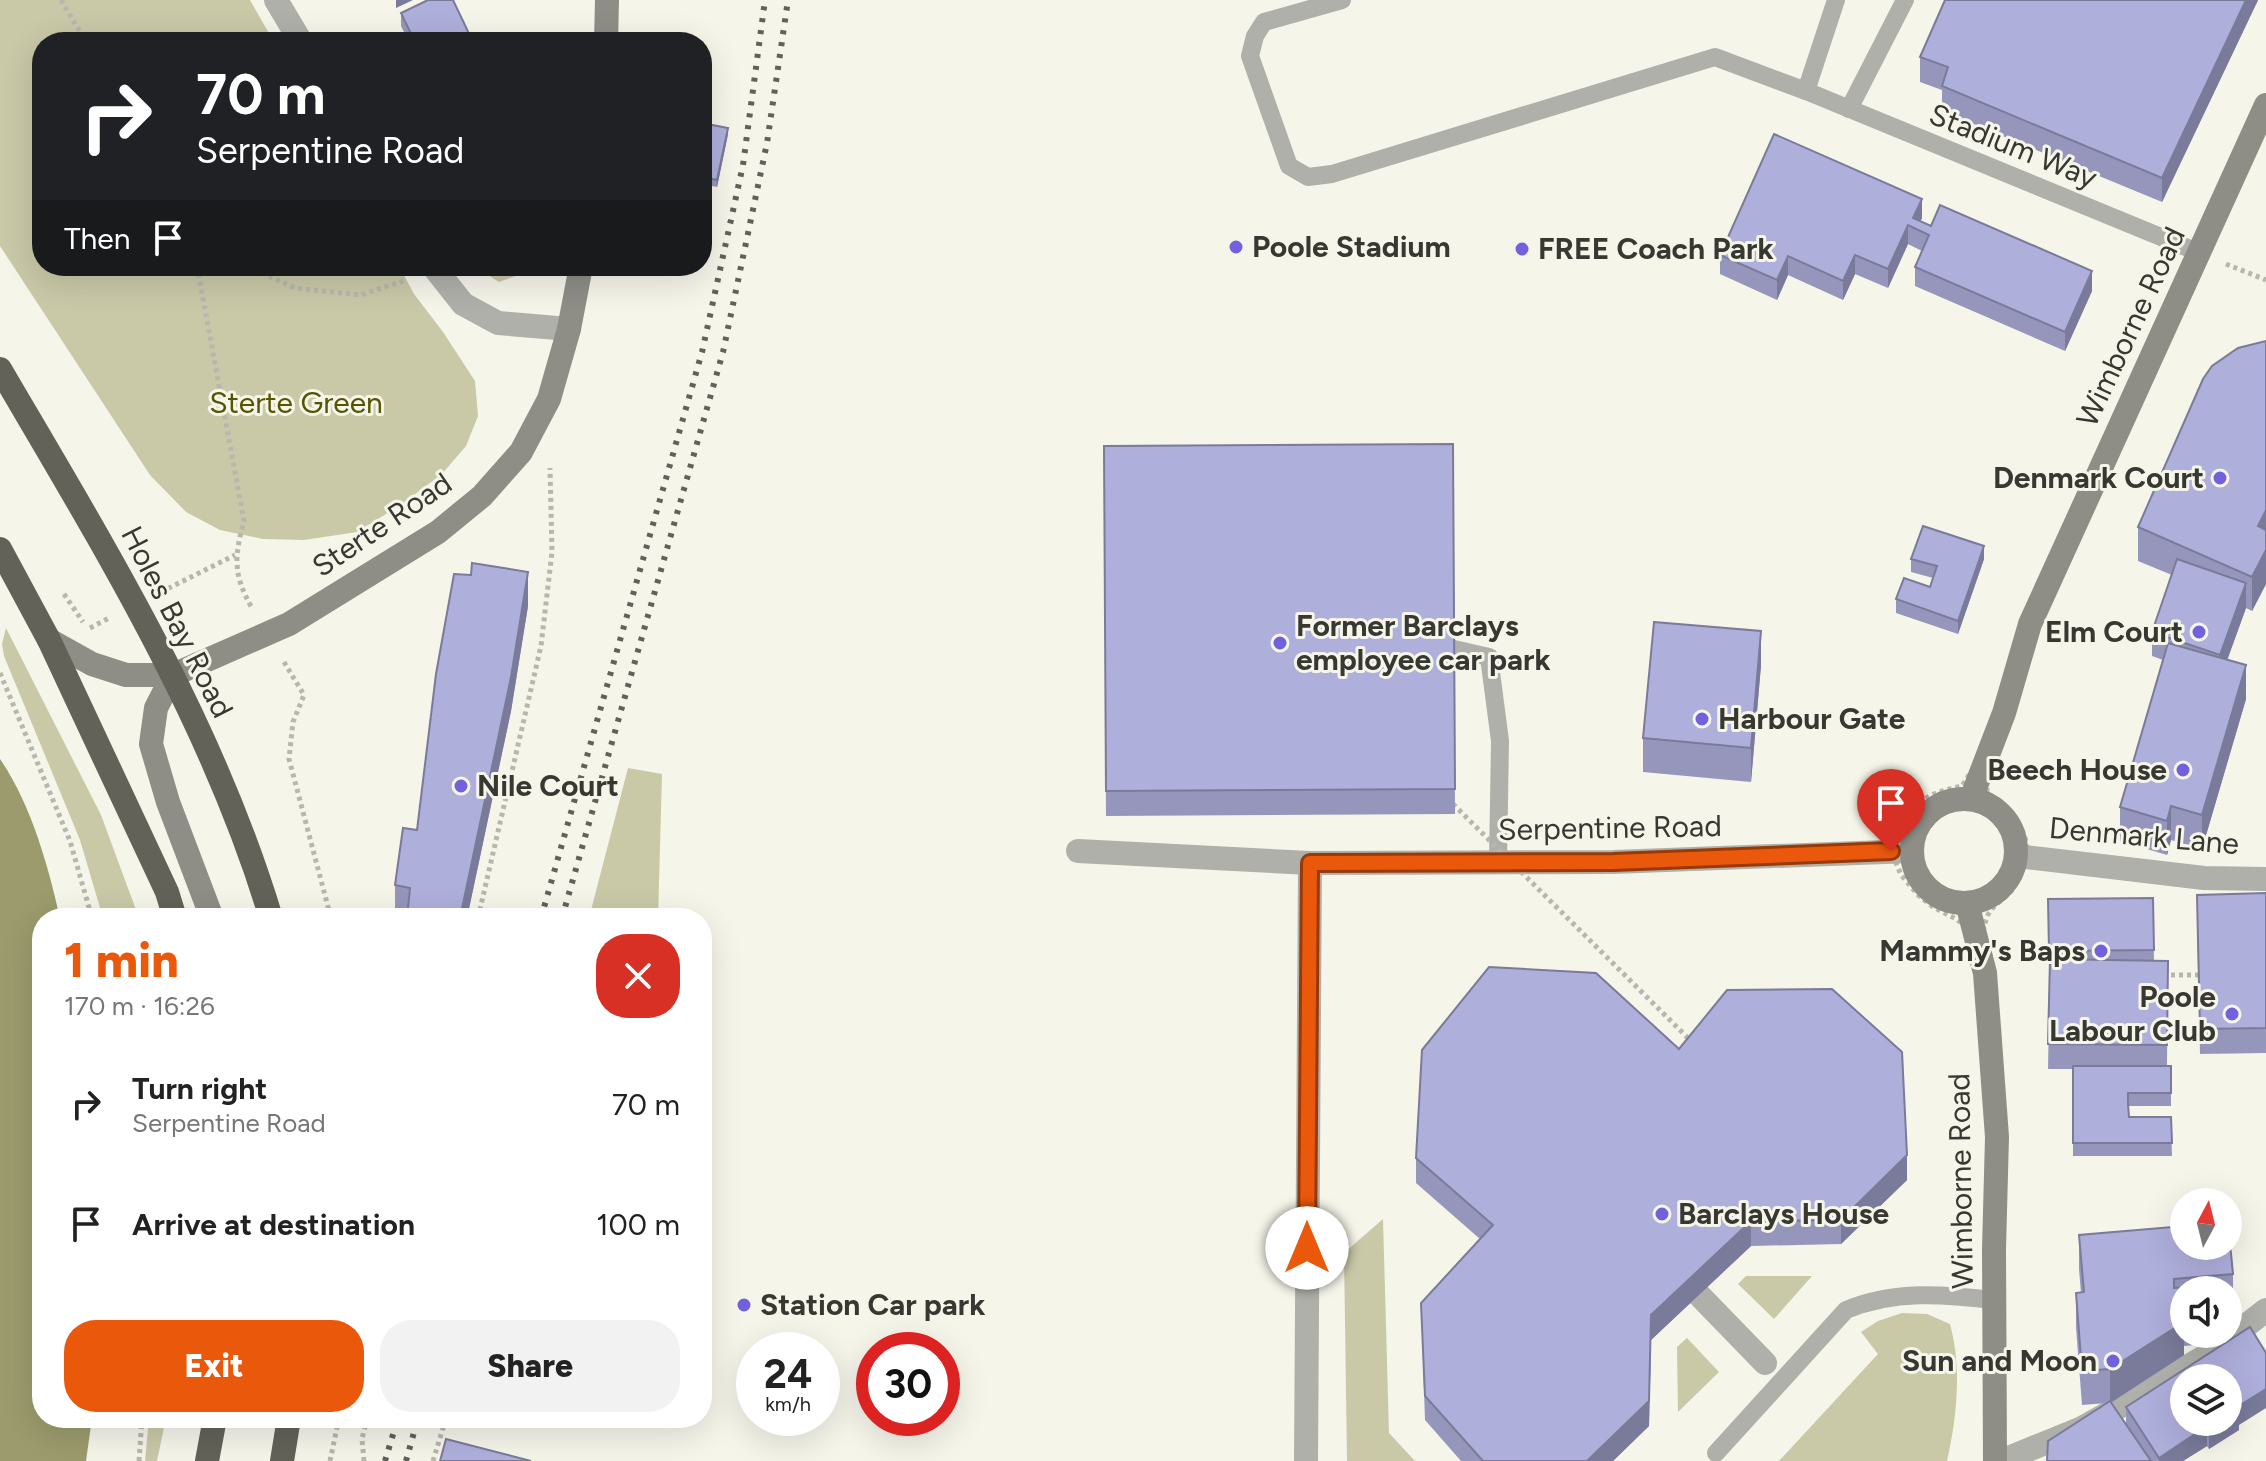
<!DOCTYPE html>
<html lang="en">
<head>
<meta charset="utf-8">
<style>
  body { margin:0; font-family:Figtree,sans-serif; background:#f2f2f2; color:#222; height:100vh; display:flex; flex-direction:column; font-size:30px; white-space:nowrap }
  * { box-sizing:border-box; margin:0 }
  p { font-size:26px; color:#767676 }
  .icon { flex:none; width:44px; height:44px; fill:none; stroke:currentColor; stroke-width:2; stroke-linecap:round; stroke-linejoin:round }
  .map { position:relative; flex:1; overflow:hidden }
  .drawer { position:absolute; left:32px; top:908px; width:680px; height:520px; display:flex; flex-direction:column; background:#fff; border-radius:32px; box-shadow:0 8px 32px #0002 }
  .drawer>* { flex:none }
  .top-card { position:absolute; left:32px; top:32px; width:680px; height:244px; border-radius:32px; box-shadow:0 8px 32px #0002; background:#202124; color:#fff; overflow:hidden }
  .needle { width:52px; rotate:7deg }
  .controls { position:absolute; left:2170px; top:1188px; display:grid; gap:16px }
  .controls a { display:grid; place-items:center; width:72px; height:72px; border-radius:50%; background:#fff; box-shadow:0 8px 32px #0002; font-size:40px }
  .speed { position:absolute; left:736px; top:1332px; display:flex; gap:16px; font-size:40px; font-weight:700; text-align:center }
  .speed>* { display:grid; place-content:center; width:104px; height:104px; border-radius:50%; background:#fff; box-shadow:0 8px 32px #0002; line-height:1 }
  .speed small { font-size:20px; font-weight:400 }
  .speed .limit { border:12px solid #d22; background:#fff; color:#111 }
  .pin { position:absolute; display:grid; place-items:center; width:68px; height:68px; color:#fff; margin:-82px -34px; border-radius:50% 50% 50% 0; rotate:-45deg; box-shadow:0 0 8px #0007 }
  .pin .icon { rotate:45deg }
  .me { position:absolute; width:88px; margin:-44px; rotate:0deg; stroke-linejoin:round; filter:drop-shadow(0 0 6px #0008) }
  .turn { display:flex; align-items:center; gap:28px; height:168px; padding:0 32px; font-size:36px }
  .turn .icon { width:104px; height:104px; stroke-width:2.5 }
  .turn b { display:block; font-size:56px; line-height:68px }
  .then { display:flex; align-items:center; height:76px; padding:0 32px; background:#0003; gap:16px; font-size:30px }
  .round { display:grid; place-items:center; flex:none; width:84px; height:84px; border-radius:32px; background:#f2f2f2 }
  .head { display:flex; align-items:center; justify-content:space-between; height:136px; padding:0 32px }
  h1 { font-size:48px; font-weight:800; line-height:60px; color:#ea580c }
  .primary-button { display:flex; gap:16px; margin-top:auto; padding:16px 32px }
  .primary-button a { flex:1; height:92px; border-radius:32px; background:#ea580c; color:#fff; font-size:32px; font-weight:800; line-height:92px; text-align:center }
  .primary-button a+a { background:#f2f2f2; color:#222 }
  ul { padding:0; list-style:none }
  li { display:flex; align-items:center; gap:24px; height:120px; padding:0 32px }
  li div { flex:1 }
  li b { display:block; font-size:30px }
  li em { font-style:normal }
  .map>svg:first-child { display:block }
  .green { fill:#c9c9a8 }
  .water { fill:#9b9b6d }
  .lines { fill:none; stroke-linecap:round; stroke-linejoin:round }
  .path { stroke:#b7b7ae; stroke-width:5; stroke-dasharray:4 4; stroke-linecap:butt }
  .lane { stroke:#b0b0ab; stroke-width:18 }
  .street { stroke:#b0b0ab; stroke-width:24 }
  .secondary { stroke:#8e8e87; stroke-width:24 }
  .highway { stroke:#626258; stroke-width:24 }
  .rail { stroke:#61615b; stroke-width:6; stroke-dasharray:4 8; stroke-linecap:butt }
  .path-bridge { stroke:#b7b7ae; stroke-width:5; stroke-dasharray:4 4; stroke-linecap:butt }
  .wall { fill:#9696bd }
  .shaded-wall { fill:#7a7a9a }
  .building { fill:#afafdc; stroke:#7a7a9a; stroke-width:2 }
  .route-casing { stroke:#983908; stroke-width:20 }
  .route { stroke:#ea580c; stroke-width:14 }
  .poi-dot { fill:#7161dc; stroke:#f5f5ea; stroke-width:3 }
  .labels { text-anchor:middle; stroke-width:6; stroke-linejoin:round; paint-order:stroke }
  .street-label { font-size:30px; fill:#383833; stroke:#f5f5ea }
  .poi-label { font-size:30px; font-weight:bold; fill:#383833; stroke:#f5f5ea; text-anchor:start }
  .park-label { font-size:30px; fill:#565400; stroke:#f5f5ea }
</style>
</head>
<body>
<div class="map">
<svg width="2266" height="1461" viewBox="0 0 2266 1461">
  <rect width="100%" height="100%" fill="#f5f5ea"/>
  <!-- green -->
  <g class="green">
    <polygon points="0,0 250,0 274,42 42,42 42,266 399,266 414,294 443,332 475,381 478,416 466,446 442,474 402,504 357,532 304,540 263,539 220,530 186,512 150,475 0,246"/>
    <polygon points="474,266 534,266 530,271 499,282"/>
    <polygon points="6,628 101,815 139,918 103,918 80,840 4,656 2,644"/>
    <polygon points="628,768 662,774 658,918 589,918"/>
    <polygon points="1383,1219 1389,1433 1415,1461 1347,1461 1344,1253"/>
    <polygon points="1746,1276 1812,1276 1774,1319 1738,1284"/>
    <path d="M1902,1313L1927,1314L1950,1324C1962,1367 1957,1418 1947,1461H1779L1878,1354L1861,1332L1878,1321Z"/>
    <polygon points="1687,1338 1719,1372 1678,1412 1677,1347"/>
    <polygon points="149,1418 166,1418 157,1461 145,1461"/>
  </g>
  <!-- water -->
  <path class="water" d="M0,759C31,804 48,865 60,918H42V1418H92L86,1461H0Z"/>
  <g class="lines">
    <!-- path -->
    <g class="path">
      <polyline points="61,0 86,42"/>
      <polyline points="2226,264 2266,280"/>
      <path d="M197,266L244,521C234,557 233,575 252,608"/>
      <polyline points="247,266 295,288 361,295 406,280"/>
      <polyline points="161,592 235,555"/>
      <polyline points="64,594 83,622"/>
      <polyline points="90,628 109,618"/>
      <polyline points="284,662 304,695 293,722 289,759 331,918"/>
      <polyline points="0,673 70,841 92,918"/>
      <path d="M1987,756V793C2025,820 2041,849 2011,891C2005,899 1993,905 1989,913C1983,923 1987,928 1977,941L1958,920L1933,907L1918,895L1901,875L1891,851C1906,809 1917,795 1962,786L1979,759Z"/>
      <polyline points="478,918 541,646 552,552 550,468"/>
      <polyline points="2163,975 2198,975"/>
      <polyline points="139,1461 142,1418"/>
      <polyline points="330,1461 339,1418"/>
      <polyline points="364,1461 362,1439 367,1418"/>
      <polyline points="433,1461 446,1418"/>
    </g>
    <!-- lane -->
    <g class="lane">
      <polyline points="1342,0 1264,22 1255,36 1250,56 1289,166 1308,177 1332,174 1715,57 1806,91 1836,0"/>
      <polyline points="1806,91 2200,253"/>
      <polyline points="1849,109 1905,0"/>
      <polyline points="1432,644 1489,657 1500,741 1498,862"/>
      <path d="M1716,1453L1846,1310C1894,1290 1943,1294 1994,1300"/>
    </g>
    <!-- street -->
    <g class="street">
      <polyline points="276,0 301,42"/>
      <polyline points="433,266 463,304 498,323 569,329"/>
      <polyline points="1078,851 1310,863"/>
      <polyline points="2017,856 2204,878 2266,879"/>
      <polyline points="1699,1295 1765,1363"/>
      <polyline points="1306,1461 1310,863 1613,862 1912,851"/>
      <polyline points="2001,1461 2082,1428 2107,1414 2214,1351 2266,1310"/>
    </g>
    <!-- secondary -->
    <g class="secondary">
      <polyline points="606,42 607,0"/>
      <polyline points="49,640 92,664 126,675 173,675 289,624 438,532 482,496 521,452 549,399 569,329 581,266"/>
      <polyline points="173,675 156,708 151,744 168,802 212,918"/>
      <polyline points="1971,799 2004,713 2030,624 2266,105"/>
      <circle cx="1964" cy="851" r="52"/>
      <polyline points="1967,903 1985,973 1997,1137 1994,1249 1995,1461"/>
    </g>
    <!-- highway -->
    <g class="highway">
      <path d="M0,369C103,545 212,721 271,918"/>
      <polyline points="0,549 49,640 167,892 175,918"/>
      <polyline points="207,1461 215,1418"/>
      <polyline points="282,1461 289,1418"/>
    </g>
    <!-- rail -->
    <g class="rail">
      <polyline points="541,918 702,352 743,165 765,0"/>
      <polyline points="562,918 723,352 767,143 788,0"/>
      <polyline points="385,1461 398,1418"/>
      <polyline points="406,1461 418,1418"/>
    </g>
    <!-- path-bridge -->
    <polyline class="path-bridge" points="1453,804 1693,1043"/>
  </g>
  <!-- wall -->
  <g class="wall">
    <polygon points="1945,0 2258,0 2162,202 1942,111 1942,90 1920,82 1920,57"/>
    <polygon points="401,13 473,42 409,42 401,26"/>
    <polygon points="702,123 728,134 717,187 702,184"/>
    <polygon points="1922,218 1920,221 2092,291 2065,351 1915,286 1915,267 1922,251 1908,244 1888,288 1855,274 1843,300 1788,275 1777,300 1720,274 1720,255"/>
    <polygon points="2266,341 2266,584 2252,611 2246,608 2227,660 2246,699 2202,849 2171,840 2167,855 2120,841 2120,807 2163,660 2152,656 2152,632 2172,575 2138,561 2138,527"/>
    <polygon points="1453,444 1455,814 1106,816 1104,446"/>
    <polygon points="1911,559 1984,559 1958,634 1896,613 1896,599 1930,587 1933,578 1911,572"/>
    <polygon points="528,606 511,711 467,918 395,918 395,885 417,830"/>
    <polygon points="1761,665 1751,782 1643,772 1643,738"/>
    <polygon points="2266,893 2266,1053 2200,1054 2197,920"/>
    <polygon points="2153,898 2154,961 2168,961 2167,1066 2171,1066 2171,1106 2128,1106 2129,1117 2171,1117 2172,1156 2073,1156 2073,1069 2048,1069 2050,964 2048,899"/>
    <polygon points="1679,1049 1907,1180 1841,1244 1751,1246 1651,1340 1649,1426 1613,1461 1461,1461 1425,1420 1421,1303 1480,1239 1416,1183 1416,1158"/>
    <polygon points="2079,1235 2233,1274 2233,1308 2228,1309 2228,1290 2184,1290 2184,1334 2207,1334 2207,1344 2184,1346 2184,1355 2111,1403 2126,1423 2126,1407 2239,1425 2239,1430 2209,1449 2207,1446 2183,1461 2047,1461 2107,1403 2082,1405 2076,1327 2076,1293 2081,1293 2079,1269"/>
  </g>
  <!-- shaded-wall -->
  <g class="shaded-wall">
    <polygon points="396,0 413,0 396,8"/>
    <polygon points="2246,0 2258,0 2162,202 2162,178"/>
    <polygon points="728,128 728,134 717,187 717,180"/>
    <polygon points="1922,199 1922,218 1917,229 1913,218"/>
    <polygon points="1908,225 1908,244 1888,288 1888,269"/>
    <polygon points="1855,255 1855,274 1843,300 1843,281"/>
    <polygon points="1788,256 1788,275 1777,300 1777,280"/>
    <polygon points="2092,271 2092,291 2065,351 2065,332"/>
    <polygon points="2266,510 2266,544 2258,526"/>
    <polygon points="1984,546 1984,559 1958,634 1958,621"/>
    <polygon points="2266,550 2266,584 2252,611 2252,577"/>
    <polygon points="528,572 528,606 511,711 467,918 460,918"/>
    <polygon points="2246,583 2246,608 2220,680 2220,655"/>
    <polygon points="1761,631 1761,665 1751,782 1751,748"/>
    <polygon points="2246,665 2246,699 2202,849 2202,815"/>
    <polygon points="2171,806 2171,840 2167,855 2167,821"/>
    <polygon points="1907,1155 1907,1180 1841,1244 1841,1220"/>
    <polygon points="1751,1221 1751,1246 1651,1340 1649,1426 1613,1461 1587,1461 1651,1315"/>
    <polygon points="2184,1322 2184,1355 2110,1403 2110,1369"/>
    <polygon points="2266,1389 2266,1408 2239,1425 2239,1430 2209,1449 2209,1430 2222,1422 2228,1422 2228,1418 2237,1407"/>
    <polygon points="2207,1426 2207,1446 2183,1461 2159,1461 2159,1458"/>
  </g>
  <!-- building -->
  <g class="building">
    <polygon points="428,0 453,0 473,42 415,42 401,13"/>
    <polygon points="1945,0 2246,0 2162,178 1942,86 1948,67 1920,57"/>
    <polygon points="702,123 728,128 717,180 702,177"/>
    <polygon points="1774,134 1922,199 1913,218 1931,226 1940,205 2092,271 2065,332 1915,267 1929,235 1908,225 1888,269 1855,255 1843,281 1788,256 1777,280 1720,255"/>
    <polygon points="2266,341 2266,510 2258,526 2266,530 2266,550 2252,577 2138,527 2203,379 2212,366 2238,348"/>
    <polygon points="1453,444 1455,789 1106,791 1104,446"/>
    <polygon points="1923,526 1984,546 1958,621 1896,599 1904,578 1930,587 1937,566 1911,559"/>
    <polygon points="2177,559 2246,583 2220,655 2152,632"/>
    <polygon points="472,563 528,572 511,677 460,918 407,918 410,888 395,885 403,828 417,830 436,674 454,574 471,575"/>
    <polygon points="1654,622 1761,631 1751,748 1643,738"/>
    <polygon points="2168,643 2246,665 2202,815 2171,806 2167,821 2120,807"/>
    <polygon points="2266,893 2266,1028 2200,1029 2197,895"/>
    <polygon points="2153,898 2154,950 2049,951 2048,899"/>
    <polygon points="2050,959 2168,961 2167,1045 2048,1044"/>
    <polygon points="1489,967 1596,973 1679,1049 1727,990 1832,989 1902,1052 1907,1155 1841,1220 1751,1221 1651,1315 1649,1401 1587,1461 1483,1461 1425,1396 1421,1303 1493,1225 1416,1158 1422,1050"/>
    <polygon points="2073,1066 2171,1066 2171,1093 2128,1093 2128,1104 2129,1117 2171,1117 2172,1143 2073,1143"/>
    <polygon points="2228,1223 2233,1274 2174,1279 2174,1288 2204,1286 2205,1290 2184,1290 2184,1322 2110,1369 2082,1371 2076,1293 2084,1292 2079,1235 2184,1226 2184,1246 2228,1246"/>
    <polygon points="2250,1327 2266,1353 2266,1389 2237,1407 2239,1411 2228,1418 2228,1378 2184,1378 2184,1422 2222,1422 2209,1430 2207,1426 2159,1458 2126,1407"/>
    <polygon points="2110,1401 2151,1461 2047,1461 2048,1441"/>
    <polygon points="446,1439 531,1461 440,1461"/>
  </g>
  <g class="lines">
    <!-- route casing -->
    <g class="route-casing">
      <polyline id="route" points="1307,1248 1310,863 1613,862 1891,851"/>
    </g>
    <!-- route -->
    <use href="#route" class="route"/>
  </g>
  <!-- markers -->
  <g class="poi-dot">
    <circle cx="1236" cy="247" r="8"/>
    <circle cx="1522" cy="249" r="8"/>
    <circle cx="2220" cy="478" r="8"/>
    <circle cx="2199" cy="632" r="8"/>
    <circle cx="1280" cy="643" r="8"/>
    <circle cx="1702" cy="719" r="8"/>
    <circle cx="2183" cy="770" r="8"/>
    <circle cx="461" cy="786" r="8"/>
    <circle cx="2101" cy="951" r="8"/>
    <circle cx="2232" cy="1014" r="8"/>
    <circle cx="1662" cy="1214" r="8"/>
    <circle cx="744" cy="1305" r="8"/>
    <circle cx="2113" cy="1361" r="8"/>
  </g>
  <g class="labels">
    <!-- street labels -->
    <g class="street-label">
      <text transform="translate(2013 146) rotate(22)" y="10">Stadium Way</text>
      <text transform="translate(2131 327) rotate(-65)" y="10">Wimborne Road</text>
      <text transform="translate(382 525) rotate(-34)" y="10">Sterte Road</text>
      <text transform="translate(177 622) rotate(63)" y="10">Holes Bay Road</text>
      <text transform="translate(1610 828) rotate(-1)" y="10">Serpentine Road</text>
      <text transform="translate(2144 836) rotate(5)" y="10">Denmark Lane</text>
      <text transform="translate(1961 1181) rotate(-91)" y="10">Wimborne Road</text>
    </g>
    <!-- poi labels -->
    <g class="poi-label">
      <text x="1252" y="257">Poole Stadium</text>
      <text x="1538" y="259">FREE Coach Park</text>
      <text x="2204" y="488" text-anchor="end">Denmark Court</text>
      <text x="1296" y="636">Former Barclays<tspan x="1296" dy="34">employee car park</tspan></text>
      <text x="2183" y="642" text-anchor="end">Elm Court</text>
      <text x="1718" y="729">Harbour Gate</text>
      <text x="2167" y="780" text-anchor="end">Beech House</text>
      <text x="477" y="796">Nile Court</text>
      <text x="2085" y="961" text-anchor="end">Mammy's Baps</text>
      <text x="2216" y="1007" text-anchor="end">Poole<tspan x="2216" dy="34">Labour Club</tspan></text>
      <text x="1678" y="1224">Barclays House</text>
      <text x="760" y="1315">Station Car park</text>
      <text x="2097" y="1371" text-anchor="end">Sun and Moon</text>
    </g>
    <!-- park labels -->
    <g class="park-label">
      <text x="296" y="413">Sterte Green</text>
    </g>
  </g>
</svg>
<div class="controls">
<a><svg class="needle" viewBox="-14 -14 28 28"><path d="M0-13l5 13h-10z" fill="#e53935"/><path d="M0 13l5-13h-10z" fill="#767676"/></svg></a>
<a><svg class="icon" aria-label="sound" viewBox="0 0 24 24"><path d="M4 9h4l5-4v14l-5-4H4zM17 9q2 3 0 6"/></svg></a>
<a><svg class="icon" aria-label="layers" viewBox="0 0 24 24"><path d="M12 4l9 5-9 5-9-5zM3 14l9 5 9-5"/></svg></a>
</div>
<div class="speed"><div>24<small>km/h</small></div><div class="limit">30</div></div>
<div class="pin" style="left:1891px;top:851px;background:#d93025"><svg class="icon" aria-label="arrive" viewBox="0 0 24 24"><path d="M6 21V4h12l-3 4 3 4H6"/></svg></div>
<svg class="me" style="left:1307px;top:1248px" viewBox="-20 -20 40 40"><circle r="19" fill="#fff"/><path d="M0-13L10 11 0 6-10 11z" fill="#ea580c"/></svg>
<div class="top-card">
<div class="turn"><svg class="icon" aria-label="right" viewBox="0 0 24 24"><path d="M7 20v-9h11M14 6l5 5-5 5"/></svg><div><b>70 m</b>Serpentine Road</div></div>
<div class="then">Then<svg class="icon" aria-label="arrive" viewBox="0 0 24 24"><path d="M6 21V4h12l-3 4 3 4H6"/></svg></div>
</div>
<section class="drawer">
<div class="head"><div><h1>1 min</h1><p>170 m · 16:26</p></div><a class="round" style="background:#d93025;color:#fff"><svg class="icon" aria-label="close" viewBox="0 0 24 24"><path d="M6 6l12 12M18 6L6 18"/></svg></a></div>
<ul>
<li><svg class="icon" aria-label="right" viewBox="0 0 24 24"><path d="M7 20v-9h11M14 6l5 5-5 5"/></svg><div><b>Turn right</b><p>Serpentine Road</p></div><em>70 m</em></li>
<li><svg class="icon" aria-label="arrive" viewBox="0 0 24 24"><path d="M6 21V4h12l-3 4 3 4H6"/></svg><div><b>Arrive at destination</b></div><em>100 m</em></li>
</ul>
<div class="primary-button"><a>Exit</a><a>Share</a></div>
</section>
</div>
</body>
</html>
